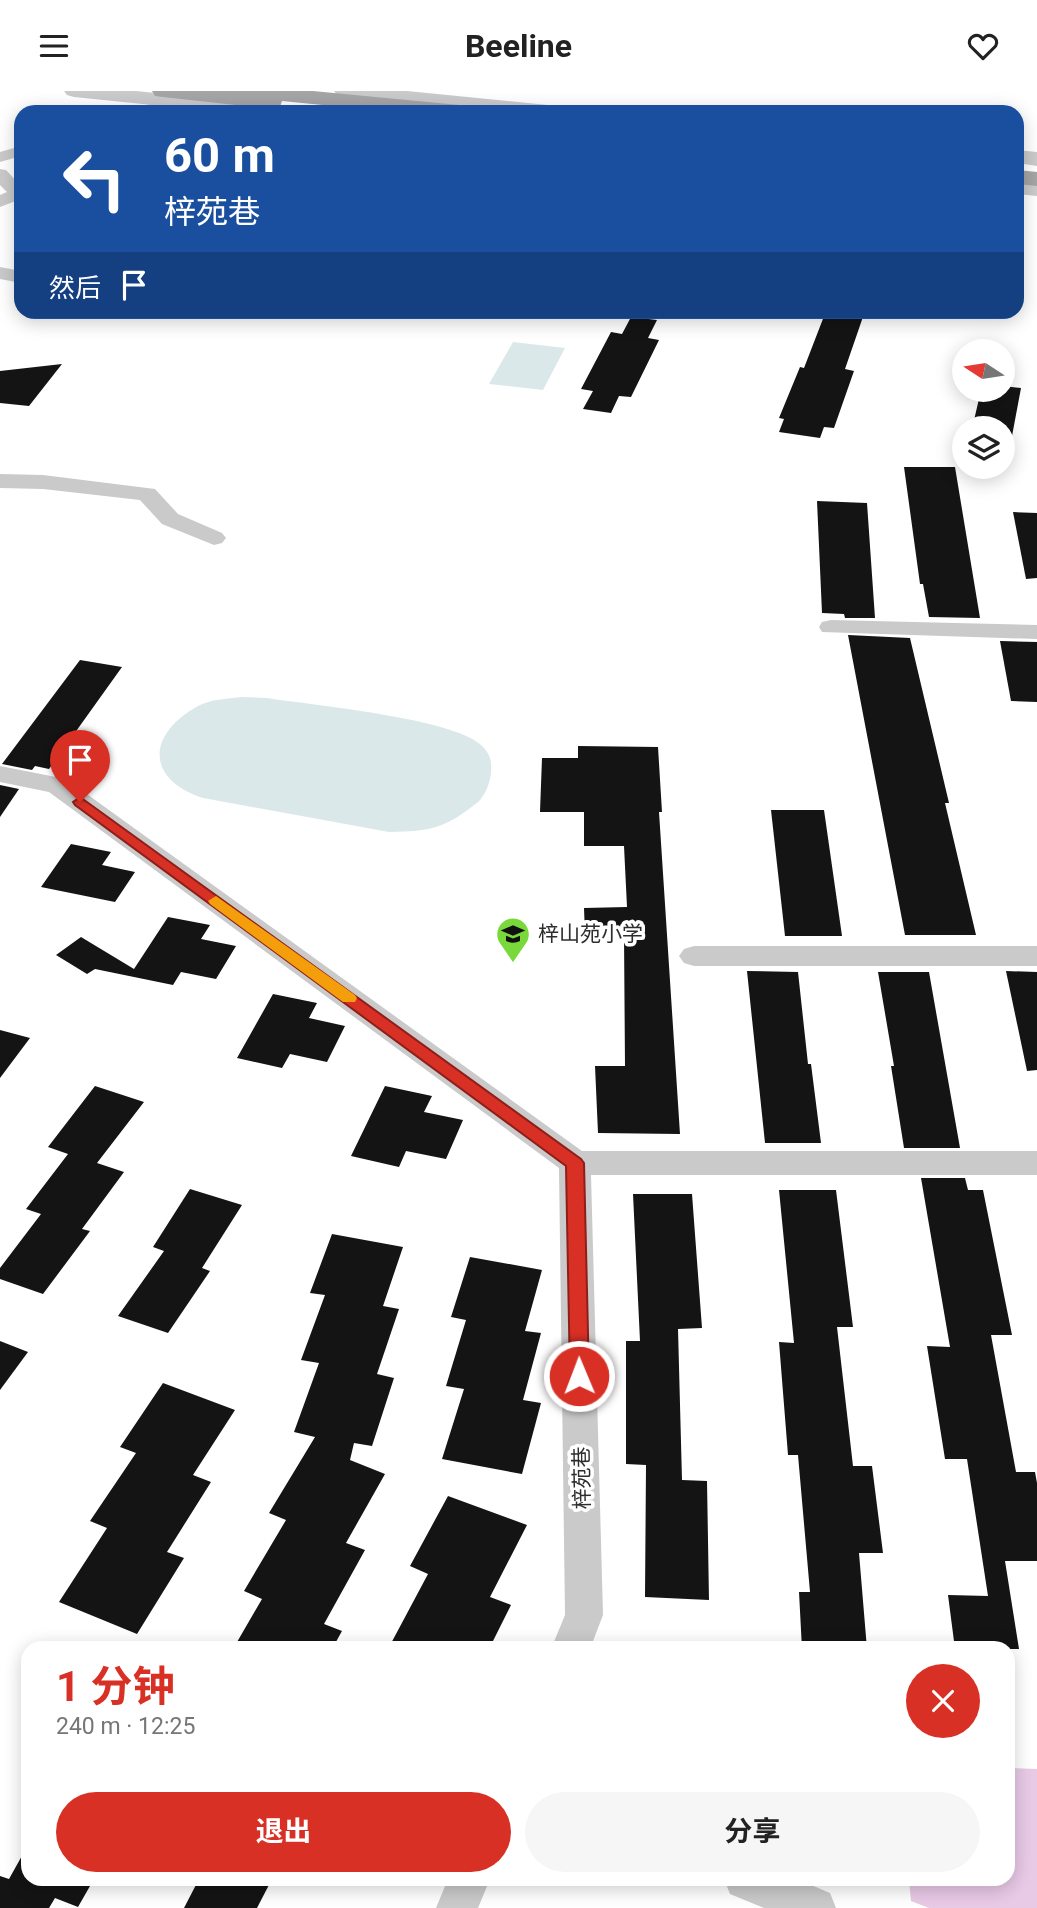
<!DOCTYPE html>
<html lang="zh">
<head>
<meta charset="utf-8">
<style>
  body { margin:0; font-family:Roboto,"Noto Sans SC",sans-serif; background:#f6f6f6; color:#222; height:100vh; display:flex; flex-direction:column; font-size:26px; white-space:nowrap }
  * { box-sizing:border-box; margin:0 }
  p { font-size:23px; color:#767676 }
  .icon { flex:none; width:38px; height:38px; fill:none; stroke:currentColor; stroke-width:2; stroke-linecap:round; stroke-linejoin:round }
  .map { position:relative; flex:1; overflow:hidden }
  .sheet { position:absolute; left:21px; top:1550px; width:994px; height:245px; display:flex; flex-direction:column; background:#fff; border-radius:21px; box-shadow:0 4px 18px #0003 }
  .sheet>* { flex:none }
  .hud { position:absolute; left:14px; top:14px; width:1010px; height:214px; border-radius:21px; box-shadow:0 4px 18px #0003; background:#1a4fa0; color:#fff; overflow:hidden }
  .needle { width:46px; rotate:282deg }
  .tools { position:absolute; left:952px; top:248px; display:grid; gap:14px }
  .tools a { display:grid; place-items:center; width:63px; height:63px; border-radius:50%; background:#fff; box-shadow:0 4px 18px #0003; font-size:35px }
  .pin { position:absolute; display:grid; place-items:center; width:60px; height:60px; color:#fff; margin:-72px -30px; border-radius:50% 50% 50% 0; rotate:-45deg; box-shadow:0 0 7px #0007 }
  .pin .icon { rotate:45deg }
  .me { position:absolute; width:77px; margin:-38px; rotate:359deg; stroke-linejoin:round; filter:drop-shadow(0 0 5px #0008) }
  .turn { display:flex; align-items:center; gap:24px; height:147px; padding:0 35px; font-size:32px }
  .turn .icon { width:91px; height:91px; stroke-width:2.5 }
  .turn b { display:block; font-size:49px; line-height:60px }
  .then { display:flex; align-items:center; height:66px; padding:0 35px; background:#0003; gap:14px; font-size:26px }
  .round { display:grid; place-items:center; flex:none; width:74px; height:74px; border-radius:37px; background:#f6f6f6 }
  .headline { display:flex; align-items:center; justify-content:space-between; height:119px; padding:0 35px }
  h1 { font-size:42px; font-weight:700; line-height:52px; color:#d93025 }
  .action { display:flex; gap:14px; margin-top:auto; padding:14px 35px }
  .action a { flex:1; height:80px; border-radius:42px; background:#d93025; color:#fff; font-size:28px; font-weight:700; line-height:80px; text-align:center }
  .action a+a { background:#f6f6f6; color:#222 }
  header { display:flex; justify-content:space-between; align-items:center; height:91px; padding:0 35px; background:#fff; font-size:32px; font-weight:700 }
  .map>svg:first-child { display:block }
  .green { fill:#dbe8ea }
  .water { fill:#e8c9e6 }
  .building { fill:#141414 }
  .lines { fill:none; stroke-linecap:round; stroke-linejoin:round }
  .minor { fill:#cacaca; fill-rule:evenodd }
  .tertiary { fill:#cacaca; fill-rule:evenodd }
  .primary { fill:#a5a5a5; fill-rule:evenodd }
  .route { fill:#d93025; stroke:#8d1f18; stroke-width:2 }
  .slow { fill:#f59e0b }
  .labels { text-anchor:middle; stroke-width:7; stroke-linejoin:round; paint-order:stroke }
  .poi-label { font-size:21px; fill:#2d2d2d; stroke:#fff; text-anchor:start }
  .street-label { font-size:21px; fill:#2d2d2d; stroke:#fff }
</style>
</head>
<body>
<header><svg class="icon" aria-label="menu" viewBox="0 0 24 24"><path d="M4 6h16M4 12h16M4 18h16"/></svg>Beeline<svg class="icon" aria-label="heart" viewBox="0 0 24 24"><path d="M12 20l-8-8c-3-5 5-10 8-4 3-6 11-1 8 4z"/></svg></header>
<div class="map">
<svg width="1037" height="1817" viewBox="0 0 1037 1817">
  <rect width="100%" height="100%" fill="#fff"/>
  <!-- green -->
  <g class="green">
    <polygon points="513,251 565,257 543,299 489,293"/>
    <path d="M241,606L267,607C311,614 452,627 481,654C490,662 492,670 491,682C490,692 485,705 478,711C444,738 432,740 389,741L203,707C145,688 147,643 198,615C211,608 227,608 241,606Z"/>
  </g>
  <!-- water -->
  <polygon class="water" points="1008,1677 1037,1678 1037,1817 929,1817 911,1810 909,1789 1008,1788"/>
  <!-- building -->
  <g class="building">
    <polygon points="826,220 865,220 845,278 854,280 834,337 824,336 820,347 779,341 784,328 779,327 800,276 804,277"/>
    <polygon points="631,226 657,229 648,247 659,249 631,306 619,305 611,322 583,318 593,300 581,298 611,241 622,243"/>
    <polygon points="62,273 29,315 0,312 0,280"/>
    <polygon points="1003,295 1021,297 1006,377 1002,376 1001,381 965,376 1003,376 1003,338 972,338 981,299 1003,299"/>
    <polygon points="904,376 955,376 980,527 929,526 923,493 920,493"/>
    <polygon points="817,410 867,412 875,527 845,527 844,523 822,522"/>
    <polygon points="1013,421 1037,422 1037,487 1026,488"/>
    <polygon points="848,544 910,547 949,712 945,712 976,844 905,844"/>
    <polygon points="1000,550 1037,551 1037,611 1011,610"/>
    <polygon points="80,569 122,576 49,678 35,675 32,679 2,673"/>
    <polygon points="578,655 658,656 662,721 659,721 680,1043 598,1042 595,975 625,975 624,844 585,844 584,817 627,816 624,755 584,755 584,721 540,721 542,667 578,667"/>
    <polygon points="0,694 19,698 0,726"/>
    <polygon points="771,719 824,719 842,845 785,845"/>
    <polygon points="71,753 111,761 102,774 135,781 115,811 41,796"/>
    <polygon points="168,826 210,834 201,848 236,855 216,888 181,881 173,894 95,878 87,883 56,864 81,846 134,878"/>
    <polygon points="747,880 798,881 808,973 811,973 821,1052 765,1052"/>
    <polygon points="1006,880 1037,881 1037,979 1027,980"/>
    <polygon points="878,881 929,881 960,1057 904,1057 891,975 894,975"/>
    <polygon points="273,903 317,912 309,927 345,935 327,971 290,963 282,977 237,967"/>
    <polygon points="0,939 30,947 0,987"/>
    <polygon points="95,995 144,1011 97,1072 124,1081 82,1138 90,1140 43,1203 0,1188 0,1177 41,1123 26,1118 68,1063 48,1056"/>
    <polygon points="385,995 432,1005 424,1021 463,1029 446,1068 406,1060 399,1076 351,1065"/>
    <polygon points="921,1087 965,1087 968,1099 983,1099 1012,1244 991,1244 1016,1381 1035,1381 1037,1392 1037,1470 1005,1470 1019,1558 955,1558 948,1504 988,1505 967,1368 945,1368 927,1255 950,1256"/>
    <polygon points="190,1098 242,1114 202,1177 210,1180 168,1242 118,1225 164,1160 153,1156"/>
    <polygon points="779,1099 836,1099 853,1236 837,1236 853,1375 872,1375 883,1462 859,1462 867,1558 802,1558 799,1501 810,1501 798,1364 788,1364 779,1251 794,1252"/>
    <polygon points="633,1103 692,1103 702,1237 678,1238 682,1389 707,1390 709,1509 645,1506 646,1374 626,1373 626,1250 640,1250"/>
    <polygon points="332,1143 403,1156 383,1215 399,1218 377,1283 394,1287 372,1355 354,1352 350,1369 385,1383 346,1452 365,1459 324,1533 342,1540 332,1558 233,1558 262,1508 244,1500 286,1429 269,1422 315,1346 294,1341 319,1272 301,1269 325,1204 310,1202"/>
    <polygon points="470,1166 542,1179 525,1240 541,1242 523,1309 541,1312 522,1383 442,1368 464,1298 446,1295 466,1229 451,1226"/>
    <polygon points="0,1250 28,1261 0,1299"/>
    <polygon points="163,1292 235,1319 193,1384 211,1391 167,1461 184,1467 137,1543 59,1511 107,1437 90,1430 136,1362 120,1356"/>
    <polygon points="448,1405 527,1434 490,1506 511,1514 489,1558 388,1558 428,1483 410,1475"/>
    <polygon points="28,1754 28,1788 94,1788 78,1816 55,1807 49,1817 0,1817 0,1785 9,1788"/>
    <polygon points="199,1788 272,1788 257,1817 184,1817"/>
  </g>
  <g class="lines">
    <!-- minor -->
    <g class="minor">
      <path d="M192,0H209C197,18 155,21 135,21L137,17Z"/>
      <polygon points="21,55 21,65 0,71 0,61"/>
      <polygon points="0,78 6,79 21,95 21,108 0,116 0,104 7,101 0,94"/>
      <polygon points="0,176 21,180 21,192 0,188"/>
      <polygon points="0,383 43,384 155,398 178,423 222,442 226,447 222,452 214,454 162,433 140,409 43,398 0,397"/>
      <polygon points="831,529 1037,534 1037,548 822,541 819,536 822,531"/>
      <polygon points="0,675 66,688 582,1060 1037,1060 1037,1084 591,1084 603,1524 590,1558 551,1558 565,1524 559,1077 49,701 0,691"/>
      <polygon points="694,855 1037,855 1037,875 694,875 684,872 679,865 684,858"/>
      <polygon points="448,1788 490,1788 478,1817 436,1817"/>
      <polygon points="724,1788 797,1788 830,1802 836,1817 764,1817 730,1803"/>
    </g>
    <!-- tertiary -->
    <g class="tertiary">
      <polygon points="64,0 136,0 283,15 290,17 293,21 221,21 74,6 67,4"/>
      <polygon points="334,0 407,0 558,15 565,17 568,21 494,21 344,6 337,4"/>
      <polygon points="1017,59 1037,61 1037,75 1017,72"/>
      <polygon points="1017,89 1037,91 1037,105 1017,103"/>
    </g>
    <!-- primary -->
    <g class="primary">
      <polygon points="152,0 313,0 459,14 467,16 470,21 393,21 282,10 280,16 272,18 163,6 155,5"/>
      <polygon points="1017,79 1037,81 1037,95 1017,93"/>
    </g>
  </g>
  <!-- route -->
  <polygon class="route" points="80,706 581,1068 584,1072 589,1285 586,1290 579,1292 573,1290 570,1285 566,1075 75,714 73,711"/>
  <!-- slow -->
  <polygon class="slow" points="216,805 355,904 357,907 355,911 343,911 210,813 208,810"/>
  <!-- icons -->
  <defs>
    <g id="school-pin" transform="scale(1.75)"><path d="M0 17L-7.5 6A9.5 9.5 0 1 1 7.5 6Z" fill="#79d93a" stroke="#fff"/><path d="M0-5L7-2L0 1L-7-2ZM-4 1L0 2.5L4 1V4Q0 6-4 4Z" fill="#111"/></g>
  </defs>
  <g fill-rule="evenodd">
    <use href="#school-pin" x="513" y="843"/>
  </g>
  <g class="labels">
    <!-- poi labels -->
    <g class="poi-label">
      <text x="538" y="850">梓山苑小学</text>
    </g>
    <!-- street labels -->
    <g class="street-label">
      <text transform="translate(582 1387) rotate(-91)" y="7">梓苑巷</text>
    </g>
  </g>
</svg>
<div class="tools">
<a><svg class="needle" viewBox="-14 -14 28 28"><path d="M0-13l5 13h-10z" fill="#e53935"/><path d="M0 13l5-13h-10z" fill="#767676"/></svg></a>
<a><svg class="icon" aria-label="layers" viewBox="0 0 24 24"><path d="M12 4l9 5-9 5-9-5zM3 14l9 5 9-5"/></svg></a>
</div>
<div class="pin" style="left:80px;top:711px;background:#d93025"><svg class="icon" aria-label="arrive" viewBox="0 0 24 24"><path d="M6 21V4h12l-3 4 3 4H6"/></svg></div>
<svg class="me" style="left:579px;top:1285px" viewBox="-20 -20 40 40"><circle r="17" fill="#d93025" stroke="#fff" stroke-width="3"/><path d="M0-11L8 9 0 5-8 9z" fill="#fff"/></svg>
<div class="hud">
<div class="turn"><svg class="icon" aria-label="left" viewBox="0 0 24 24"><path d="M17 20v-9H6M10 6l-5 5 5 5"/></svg><div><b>60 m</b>梓苑巷</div></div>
<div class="then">然后<svg class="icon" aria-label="arrive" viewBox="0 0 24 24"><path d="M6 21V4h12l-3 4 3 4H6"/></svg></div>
</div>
<section class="sheet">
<div class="headline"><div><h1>1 分钟</h1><p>240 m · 12:25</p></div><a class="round" style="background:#d93025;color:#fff"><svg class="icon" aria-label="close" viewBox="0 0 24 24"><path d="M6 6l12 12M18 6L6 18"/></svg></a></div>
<div class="action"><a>退出</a><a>分享</a></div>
</section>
</div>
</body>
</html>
